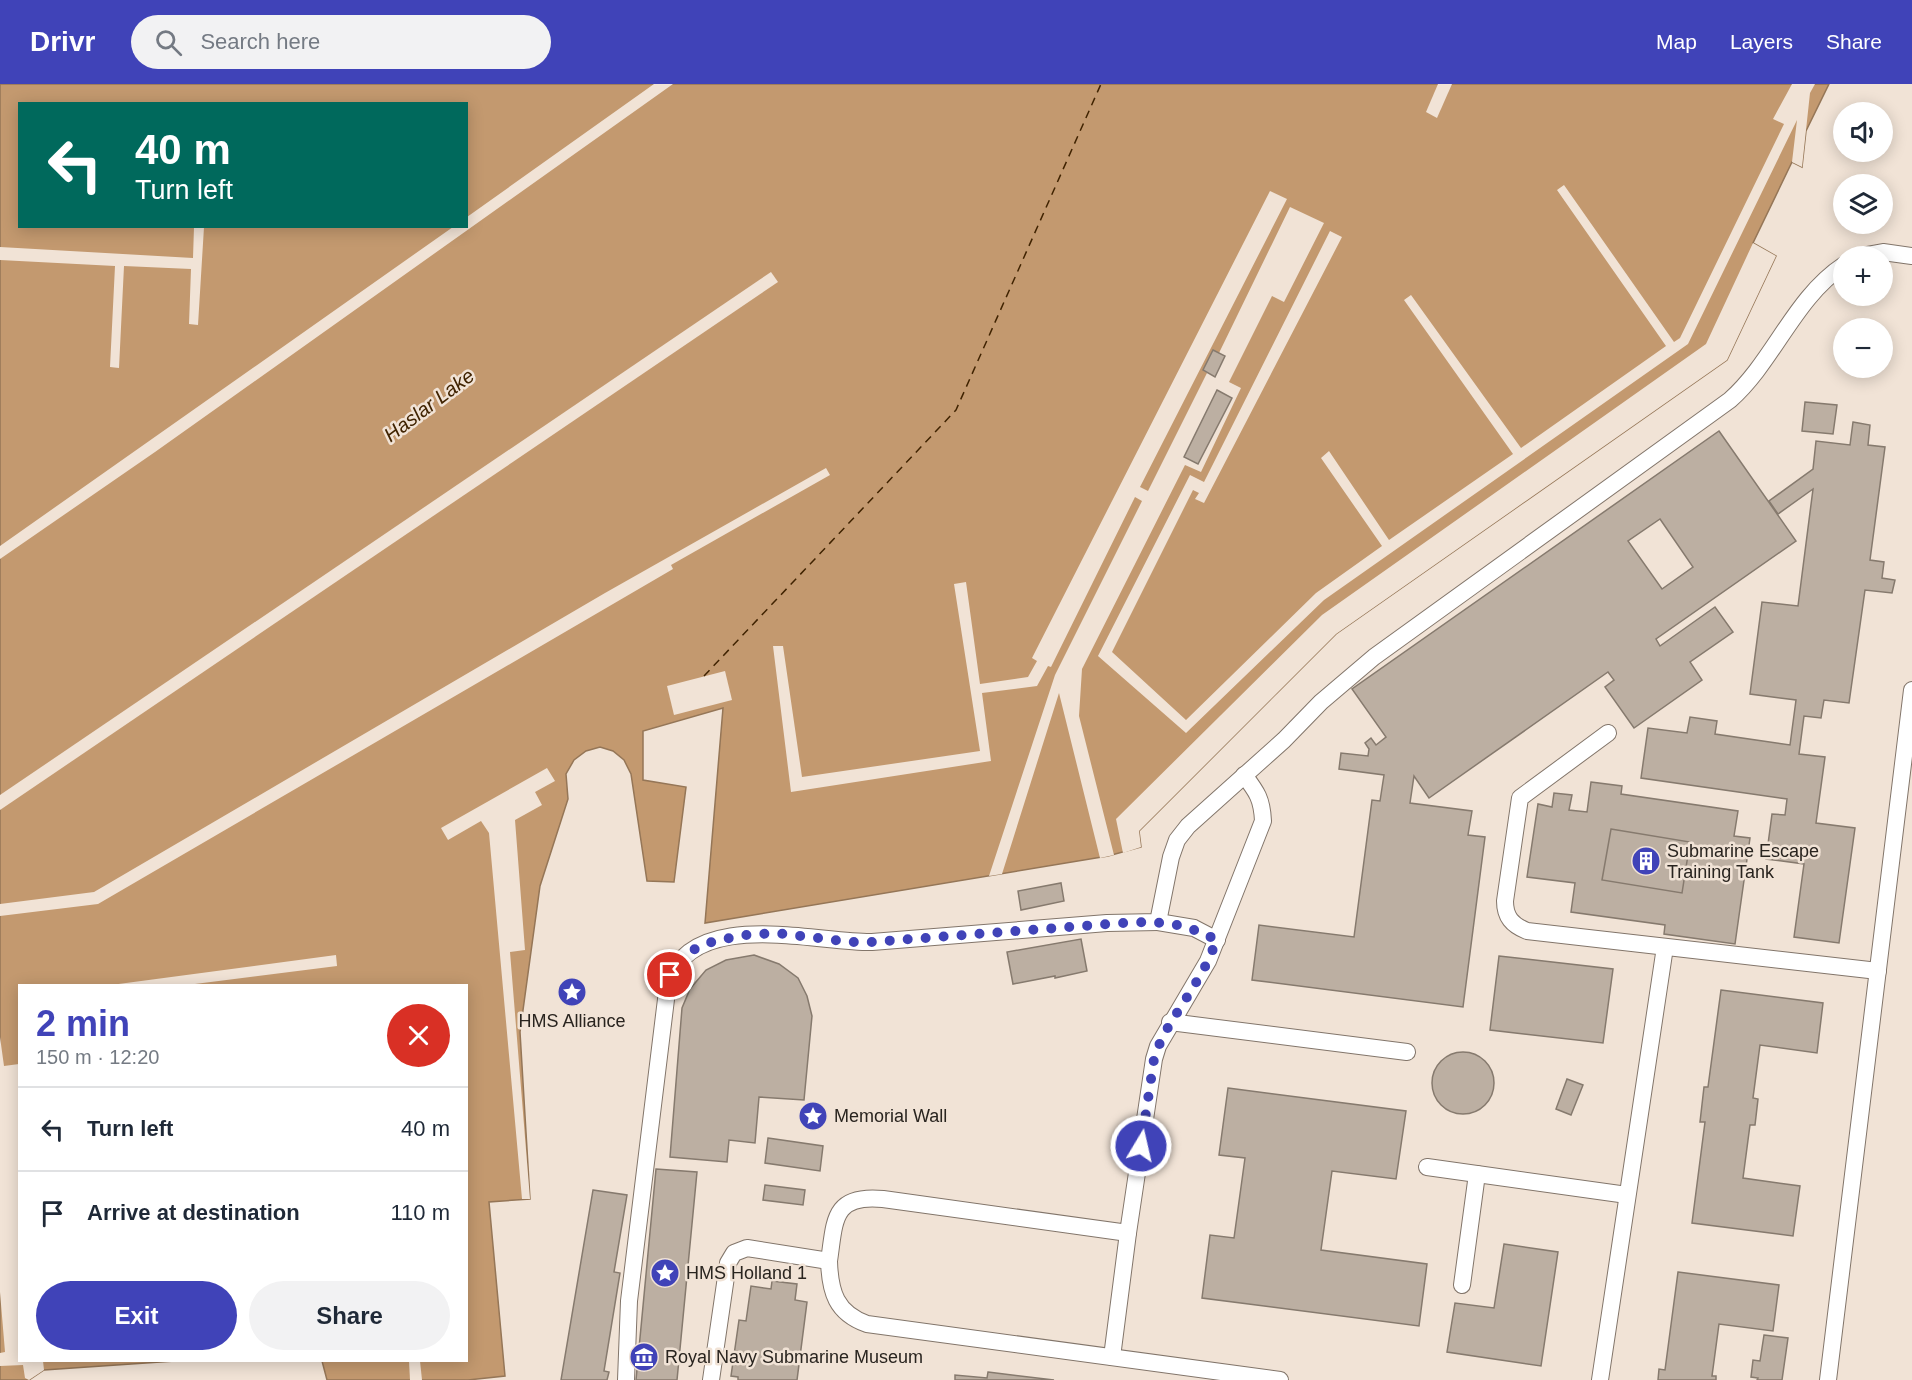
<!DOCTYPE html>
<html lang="en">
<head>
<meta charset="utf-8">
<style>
  body { margin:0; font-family:Arial,sans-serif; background:#f2f2f3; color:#1f2937; height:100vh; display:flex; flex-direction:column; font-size:22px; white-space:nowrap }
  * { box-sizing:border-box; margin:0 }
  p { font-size:20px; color:#747a83 }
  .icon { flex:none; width:33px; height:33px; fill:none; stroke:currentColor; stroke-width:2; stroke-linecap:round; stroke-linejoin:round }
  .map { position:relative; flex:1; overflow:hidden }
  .side { position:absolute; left:18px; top:900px; width:450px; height:378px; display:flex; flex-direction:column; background:#fff; border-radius:0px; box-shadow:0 3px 15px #0003 }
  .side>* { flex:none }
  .guide { position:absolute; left:18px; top:18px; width:450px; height:126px; border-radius:0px; box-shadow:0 3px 15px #0003; background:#00695c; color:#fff; overflow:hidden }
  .tools { position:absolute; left:1833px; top:18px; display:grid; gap:12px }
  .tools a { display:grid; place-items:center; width:60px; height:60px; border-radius:50%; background:#fff; box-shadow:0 3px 15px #0003; font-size:30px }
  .pin { position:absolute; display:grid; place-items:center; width:51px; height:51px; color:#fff; margin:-26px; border:3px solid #fff; border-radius:50%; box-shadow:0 2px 6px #0007 }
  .me { position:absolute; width:66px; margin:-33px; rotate:9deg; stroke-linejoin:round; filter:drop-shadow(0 0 4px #0008) }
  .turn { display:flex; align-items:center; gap:21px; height:126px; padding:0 18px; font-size:27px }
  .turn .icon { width:78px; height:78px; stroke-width:2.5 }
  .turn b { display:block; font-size:42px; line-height:51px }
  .round { display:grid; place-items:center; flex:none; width:63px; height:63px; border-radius:32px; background:#f2f2f3 }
  .overview { display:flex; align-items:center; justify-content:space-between; height:102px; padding:0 18px }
  h1 { font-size:36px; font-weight:800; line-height:45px; color:#4043b8 }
  .action { display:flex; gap:12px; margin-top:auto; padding:12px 18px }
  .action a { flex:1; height:69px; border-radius:36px; background:#4043b8; color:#fff; font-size:24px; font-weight:800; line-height:69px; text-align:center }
  .action a+a { background:#f2f2f3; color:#1f2937 }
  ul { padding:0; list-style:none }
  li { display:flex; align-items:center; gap:18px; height:84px; padding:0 18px; border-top:2px solid #e0e1e3 }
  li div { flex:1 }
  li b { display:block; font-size:22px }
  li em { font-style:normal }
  header { display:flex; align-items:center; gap:36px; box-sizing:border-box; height:84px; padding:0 30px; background:#4043b8; color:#fff }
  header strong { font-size:28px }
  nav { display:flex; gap:33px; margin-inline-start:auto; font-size:21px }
  .search { width:420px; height:54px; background:#f2f2f3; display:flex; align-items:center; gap:15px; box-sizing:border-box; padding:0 21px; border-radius:33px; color:#747a83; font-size:22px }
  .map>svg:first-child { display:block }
  .water { fill:#c3996f; stroke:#957657; stroke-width:1.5; fill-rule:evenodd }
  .pier { fill:#f1e3d6 }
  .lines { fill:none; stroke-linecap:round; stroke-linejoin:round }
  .ferry { stroke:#402301; stroke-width:1.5; stroke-dasharray:8 6; stroke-linecap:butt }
  .building { fill:#bcafa2; stroke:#867a6e; stroke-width:1.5; fill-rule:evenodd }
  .lane-casing { stroke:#82756a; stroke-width:18 }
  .lane { stroke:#fff; stroke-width:16 }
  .route { stroke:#4043b8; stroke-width:10; stroke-dasharray:0 18 }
  .labels { text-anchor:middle; stroke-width:5; stroke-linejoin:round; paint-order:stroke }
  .poi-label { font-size:18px; fill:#29241f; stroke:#f1e3d6; text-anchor:start }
  .water-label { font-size:20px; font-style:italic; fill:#402301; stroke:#f1e3d6 }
</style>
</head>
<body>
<header>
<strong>Drivr</strong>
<div class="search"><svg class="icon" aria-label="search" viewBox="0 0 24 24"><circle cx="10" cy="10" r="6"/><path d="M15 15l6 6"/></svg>Search here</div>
<nav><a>Map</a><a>Layers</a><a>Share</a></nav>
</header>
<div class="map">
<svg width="1912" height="1296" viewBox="0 0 1912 1296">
  <rect width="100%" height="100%" fill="#f1e3d6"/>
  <!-- water -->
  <path class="water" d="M0,0H1829L1806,47L1802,83L1792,78L1753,159L1776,172L1727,276L1336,550L1139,747L1141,763L1108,772L705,839L723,624L643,647V696L686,703L674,798L647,797L631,690L624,676L613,667L600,663L586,667L574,676L566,690L568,715L540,802L520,948L530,1115L489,1118L505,1292L468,1296H327L322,1277L466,1276V902H20V1276L175,1277L44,1286L29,1296H0ZM20,20H466V142H20Z"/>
  <!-- pier -->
  <g class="pier">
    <polygon points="654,0 673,0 155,368 0,475 0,462 453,143 466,142 467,133"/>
    <polygon points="1438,0 1452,0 1437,34 1426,28"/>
    <polygon points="1792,0 1815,0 1810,9 1802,83 1792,78 1797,36 1688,260 1324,516 1186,649 1098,572 1190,391 1204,398 1330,147 1342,153 1204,419 1195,415 1199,409 1193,406 1112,568 1186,636 1316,509 1382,462 1321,374 1329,367 1389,456 1513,370 1404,216 1411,211 1521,364 1666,262 1557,106 1564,101 1674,258 1680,254 1784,40 1773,35"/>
    <polygon points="1270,107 1287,115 1140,403 1148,407 1207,289 1203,286 1213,266 1219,269 1290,123 1324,139 1284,218 1272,212 1229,298 1241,304 1201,388 1185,381 1082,585 1079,632 1114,771 1100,774 1059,609 1002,790 989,792 1055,591 1142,417 1135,413 1051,583 1048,582 1037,602 982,609 991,677 791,708 773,562 783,562 802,693 980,667 954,500 966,498 980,600 1028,593 1037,577 1032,574"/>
    <polygon points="194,143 204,143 198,241 189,240 191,185 124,182 119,284 110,283 115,182 0,176 0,163 193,174"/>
    <polygon points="1753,159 1776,172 1727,276 1336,550 1139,747 1141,763 1123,769 1116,735 1322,531 1706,260"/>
    <polygon points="771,188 778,198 0,726 0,711"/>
    <polygon points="826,384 830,391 671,481 673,485 98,820 0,832 0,820 94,808 605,509"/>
    <polygon points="725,587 732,616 674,631 667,602"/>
    <polygon points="547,684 555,697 535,708 542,721 515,736 525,866 510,868 530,1115 522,1115 489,749 481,737 448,756 441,744"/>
    <polygon points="336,871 337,882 187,901 111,901"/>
    <polygon points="0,953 4,982 19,980 20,1276 43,1277 44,1286 29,1296 25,1294 23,1281 0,1282 0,1269 5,1268 0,1208"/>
    <polygon points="409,1277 420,1277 422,1296 410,1296"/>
  </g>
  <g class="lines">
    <!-- ferry -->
    <polyline class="ferry" points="704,592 956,326 1101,0"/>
  </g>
  <!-- building -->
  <g class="building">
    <polygon points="1213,266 1225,272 1215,293 1203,286"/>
    <polygon points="1217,306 1232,314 1198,380 1184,373"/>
    <polygon points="1805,318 1837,321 1833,350 1802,347"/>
    <polygon points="1853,338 1870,341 1868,361 1885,363 1870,476 1884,478 1882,494 1895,496 1892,509 1865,506 1849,619 1824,616 1821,634 1804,632 1799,670 1825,673 1816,739 1855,744 1839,859 1794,853 1804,780 1766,775 1772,730 1785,731 1787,715 1641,694 1648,644 1687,649 1690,633 1717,637 1715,650 1790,661 1796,616 1750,610 1762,518 1798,522 1813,405 1778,430 1769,417 1813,385 1816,357 1850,361"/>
    <path d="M1719,347L1796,457L1656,555L1660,562L1715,523L1733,548L1690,578L1702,596L1634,644L1605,603L1614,596L1608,588L1429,714L1414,692L1410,719L1472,727L1468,751L1485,753L1463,923L1252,896L1259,841L1354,853L1372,716L1380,717L1384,691L1339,685L1341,669L1368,672L1369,665L1365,659L1371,654L1376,661L1386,653L1352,605ZM1660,435L1693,483L1662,505L1628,457Z"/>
    <polygon points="1591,698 1622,702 1621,710 1738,727 1734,752 1750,754 1735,860 1664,850 1665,841 1571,828 1575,799 1527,793 1538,720 1552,723 1554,709 1572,711 1569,726 1587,728"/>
    <polygon points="1611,745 1690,758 1682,809 1602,796"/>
    <polygon points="1061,799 1064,817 1021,826 1018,807"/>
    <polygon points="1081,855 1087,887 1055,894 1055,892 1013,900 1007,868"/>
    <polygon points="754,871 779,880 798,894 807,912 812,932 804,1016 759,1013 755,1059 729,1056 727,1078 670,1073 682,924 690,905 706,886 726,876"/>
    <polygon points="1499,872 1613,885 1603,959 1490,946"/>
    <polygon points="1721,906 1823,919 1817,969 1760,961 1753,1014 1758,1015 1755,1041 1750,1041 1743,1094 1800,1102 1793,1152 1692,1139 1705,1038 1700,1038 1704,1003 1708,1003"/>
    <circle cx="1463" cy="999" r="31"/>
    <polygon points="1567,995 1583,1001 1571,1031 1556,1025"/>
    <polygon points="1228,1004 1406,1027 1396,1095 1332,1087 1321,1166 1427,1180 1419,1242 1202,1214 1210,1151 1234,1154 1245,1074 1219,1071"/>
    <polygon points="768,1054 823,1062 820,1087 765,1079"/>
    <polygon points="656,1085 697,1088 677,1296 636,1296"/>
    <polygon points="765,1101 805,1106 803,1121 763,1116"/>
    <polygon points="593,1106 627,1111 614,1188 620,1189 604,1287 609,1288 607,1296 561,1296"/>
    <polygon points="1504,1160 1558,1168 1541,1282 1447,1268 1455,1219 1494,1224"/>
    <polygon points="1678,1188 1779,1201 1773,1247 1719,1240 1712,1292 1716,1292 1716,1296 1658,1296 1659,1285 1665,1286"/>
    <polygon points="772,1197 797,1200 795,1216 807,1218 797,1296 738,1296 738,1293 731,1292 739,1236 746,1237 751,1202 771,1205"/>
    <polygon points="1764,1251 1788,1254 1782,1296 1757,1296 1758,1294 1751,1293 1753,1276 1760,1277"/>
    <polygon points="988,1288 1054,1296 955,1296 955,1291 987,1294"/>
  </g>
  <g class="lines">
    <!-- lane casing -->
    <g class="lane-casing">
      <g id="lane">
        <polyline points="1861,172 1883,168 1912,172"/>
        <path d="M1608,649L1520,714L1505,817C1505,833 1512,841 1527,847L1878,887"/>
        <polyline points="1158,838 1194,844 1217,856"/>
        <polyline points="1170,938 1407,968"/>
        <polyline points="1427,1083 1627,1111"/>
        <path d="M829,1177C835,1137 832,1110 883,1115L1128,1149L1154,975L1158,962L1208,877L1263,737C1262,715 1257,708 1244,691"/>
        <polyline points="1462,1201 1477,1090"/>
        <polyline points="1112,1273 1128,1149"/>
        <path d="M626,1296L629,1217L668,899C692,823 816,859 872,858L1107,839L1158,838L1171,773L1177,756L1188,742L1284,656L1321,618L1374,573L1730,316C1774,277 1794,214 1844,181"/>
        <path d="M711,1296L728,1179L734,1169L747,1164L829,1177C830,1208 836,1229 867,1240L1280,1296"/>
        <polyline points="1600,1296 1665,863"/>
        <polyline points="1828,1296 1912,606"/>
      </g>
    </g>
    <!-- lane -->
    <use href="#lane" class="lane"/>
  </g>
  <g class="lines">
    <!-- route -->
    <path class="route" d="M670,891L686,871L695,865L714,857L746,851L776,849L851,858H872L1122,839C1162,837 1181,838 1217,856C1211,869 1206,883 1198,895C1183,922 1163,945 1154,975L1141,1062"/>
  </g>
  <!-- icons -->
  <defs>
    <g id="building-disc" transform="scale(1.5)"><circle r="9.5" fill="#4043b8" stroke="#f1e3d6"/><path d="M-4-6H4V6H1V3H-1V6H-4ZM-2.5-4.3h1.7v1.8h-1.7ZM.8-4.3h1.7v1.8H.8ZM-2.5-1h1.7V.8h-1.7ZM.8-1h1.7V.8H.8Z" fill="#fff"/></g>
    <g id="sight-disc" transform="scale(1.5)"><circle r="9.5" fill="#4043b8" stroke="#f1e3d6"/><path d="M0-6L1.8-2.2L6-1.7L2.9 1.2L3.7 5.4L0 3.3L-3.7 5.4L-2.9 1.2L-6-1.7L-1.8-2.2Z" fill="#fff"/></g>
    <g id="museum-disc" transform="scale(1.5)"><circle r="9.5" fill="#4043b8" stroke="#f1e3d6"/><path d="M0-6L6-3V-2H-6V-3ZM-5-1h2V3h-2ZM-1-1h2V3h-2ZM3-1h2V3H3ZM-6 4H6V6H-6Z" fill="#fff"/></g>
  </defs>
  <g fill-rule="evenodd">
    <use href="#building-disc" x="1646" y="777"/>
    <use href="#sight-disc" x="572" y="908"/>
    <use href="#sight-disc" x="813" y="1032"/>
    <use href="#sight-disc" x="665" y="1189"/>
    <use href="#museum-disc" x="644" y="1273"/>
  </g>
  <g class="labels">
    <!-- poi labels -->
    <g class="poi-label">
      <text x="1667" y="773">Submarine Escape<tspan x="1667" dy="21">Training Tank</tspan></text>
      <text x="572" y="943" text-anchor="middle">HMS Alliance</text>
      <text x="834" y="1038">Memorial Wall</text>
      <text x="686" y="1195">HMS Holland 1</text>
      <text x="665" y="1279">Royal Navy Submarine Museum</text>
    </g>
    <!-- water labels -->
    <g class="water-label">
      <text transform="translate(429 321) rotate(-37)" y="7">Haslar Lake</text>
    </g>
  </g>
</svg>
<div class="tools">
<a><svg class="icon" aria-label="sound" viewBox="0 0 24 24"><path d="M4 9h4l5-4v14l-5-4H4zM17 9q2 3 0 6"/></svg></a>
<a><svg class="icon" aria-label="layers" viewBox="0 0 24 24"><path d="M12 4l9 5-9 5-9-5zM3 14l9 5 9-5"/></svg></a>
<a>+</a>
<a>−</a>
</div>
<div class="pin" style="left:670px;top:891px;background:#d93025"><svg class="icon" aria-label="arrive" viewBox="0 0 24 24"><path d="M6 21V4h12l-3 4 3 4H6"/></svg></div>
<svg class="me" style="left:1141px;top:1062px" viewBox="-20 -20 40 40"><circle r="17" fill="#4043b8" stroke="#fff" stroke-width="3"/><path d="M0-11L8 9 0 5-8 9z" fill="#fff"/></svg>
<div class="guide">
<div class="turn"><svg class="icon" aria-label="left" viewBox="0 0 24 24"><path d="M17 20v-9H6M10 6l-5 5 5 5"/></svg><div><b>40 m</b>Turn left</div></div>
</div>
<section class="side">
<div class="overview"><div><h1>2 min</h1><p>150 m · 12:20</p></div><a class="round" style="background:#d93025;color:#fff"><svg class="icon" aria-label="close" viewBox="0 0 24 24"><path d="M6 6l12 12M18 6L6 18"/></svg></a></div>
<ul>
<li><svg class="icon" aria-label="left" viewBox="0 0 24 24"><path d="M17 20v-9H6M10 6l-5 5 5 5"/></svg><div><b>Turn left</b></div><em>40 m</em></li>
<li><svg class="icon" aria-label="arrive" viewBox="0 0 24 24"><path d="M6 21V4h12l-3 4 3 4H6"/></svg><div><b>Arrive at destination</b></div><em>110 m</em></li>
</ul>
<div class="action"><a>Exit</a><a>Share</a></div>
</section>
</div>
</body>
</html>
